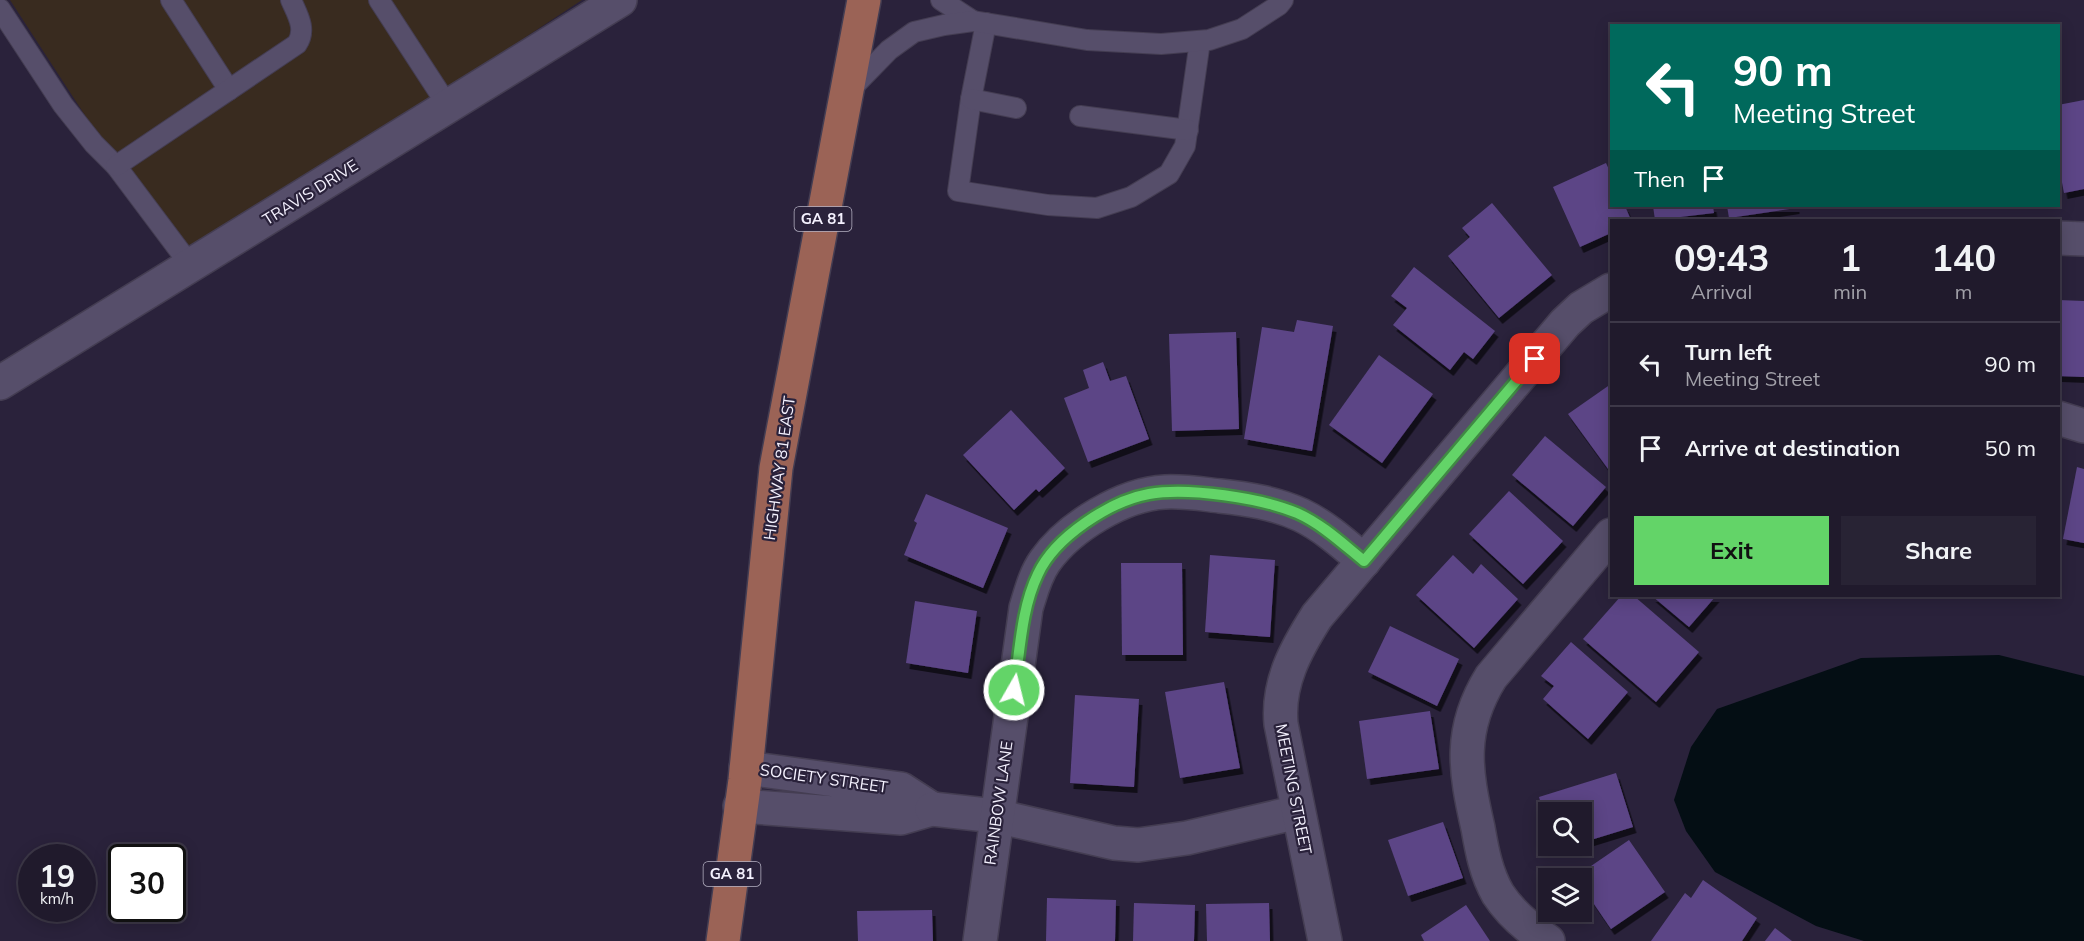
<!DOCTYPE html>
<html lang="en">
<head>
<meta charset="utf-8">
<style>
  body { margin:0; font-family:Mulish,sans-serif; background:#282334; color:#f1f3f6; height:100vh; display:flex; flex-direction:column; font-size:22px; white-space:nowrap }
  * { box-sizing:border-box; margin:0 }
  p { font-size:20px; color:#a2a1a9 }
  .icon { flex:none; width:33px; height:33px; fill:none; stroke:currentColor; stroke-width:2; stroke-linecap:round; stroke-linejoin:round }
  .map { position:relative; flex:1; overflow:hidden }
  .panel { position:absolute; left:1610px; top:219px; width:450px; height:378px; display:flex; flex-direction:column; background:#201a2c; border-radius:0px; box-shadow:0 3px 15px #0003,0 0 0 2px #3d3848 }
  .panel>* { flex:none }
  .banner { position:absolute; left:1610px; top:24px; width:450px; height:183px; border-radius:0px; box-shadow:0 3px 15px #0003,0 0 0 2px #3d3848; background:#00695c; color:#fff; overflow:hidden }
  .controls { position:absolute; left:1538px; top:802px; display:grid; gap:12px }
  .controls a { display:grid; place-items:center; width:54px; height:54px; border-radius:0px; background:#201a2c; box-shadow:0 3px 15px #0003,0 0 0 2px #3d3848; font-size:30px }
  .speed { position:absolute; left:18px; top:844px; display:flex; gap:12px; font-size:30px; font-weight:700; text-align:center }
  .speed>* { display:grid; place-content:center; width:78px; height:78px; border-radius:50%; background:#201a2c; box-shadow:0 3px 15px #0003,0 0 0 2px #3d3848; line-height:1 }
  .speed small { font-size:15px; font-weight:400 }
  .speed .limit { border:3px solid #111; border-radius:9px; background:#fff; color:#111 }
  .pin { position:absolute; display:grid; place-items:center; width:51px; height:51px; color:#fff; margin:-26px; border-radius:12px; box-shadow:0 3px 9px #0006 }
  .me { position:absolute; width:66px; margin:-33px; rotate:8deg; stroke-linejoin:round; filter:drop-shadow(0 0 4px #0008) }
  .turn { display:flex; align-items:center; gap:21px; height:126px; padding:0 24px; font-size:27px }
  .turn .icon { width:78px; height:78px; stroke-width:2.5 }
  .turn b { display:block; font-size:42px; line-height:51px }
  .then { display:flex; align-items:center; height:57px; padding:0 24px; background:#0003; gap:12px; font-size:22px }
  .eta { display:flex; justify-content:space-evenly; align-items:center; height:102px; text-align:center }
  .eta b { font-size:36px; font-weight:700; line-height:42px }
  .primary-button { display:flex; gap:12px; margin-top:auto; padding:12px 24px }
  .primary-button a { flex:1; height:69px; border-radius:0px; background:#63d468; color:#111; font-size:24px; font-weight:700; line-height:69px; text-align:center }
  .primary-button a+a { background:#282334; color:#f1f3f6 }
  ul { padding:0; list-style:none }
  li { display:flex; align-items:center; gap:18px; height:84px; padding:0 24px; border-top:2px solid #3d3848 }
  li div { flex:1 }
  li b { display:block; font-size:22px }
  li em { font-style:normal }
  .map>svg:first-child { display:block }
  .commercial { fill:#392b1f }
  .water { fill:#040e14 }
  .building { fill:#5c4586; filter:url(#shadow) }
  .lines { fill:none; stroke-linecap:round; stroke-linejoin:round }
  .lane-casing { stroke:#443d52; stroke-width:22 }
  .street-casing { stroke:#443d52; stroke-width:36 }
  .primary-casing { stroke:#443d52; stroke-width:36 }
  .lane { stroke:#564e6a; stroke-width:20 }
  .street { stroke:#564e6a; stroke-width:33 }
  .primary { stroke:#9b6356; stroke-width:33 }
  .route-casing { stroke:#408a44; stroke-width:15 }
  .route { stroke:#63d468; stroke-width:10 }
  .labels { text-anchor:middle; stroke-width:4.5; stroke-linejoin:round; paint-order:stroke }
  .shield { fill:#2a223b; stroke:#b7b3c4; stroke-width:1.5 }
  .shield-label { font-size:15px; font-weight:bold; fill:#f4f1fe }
  .street-label { font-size:16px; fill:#f4f1fe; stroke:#2a223b }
</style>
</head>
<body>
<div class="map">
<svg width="2084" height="941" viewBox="0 0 2084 941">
  <defs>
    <filter id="shadow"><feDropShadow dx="3.5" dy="6" stdDeviation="0" flood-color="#0009"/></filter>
  </defs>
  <rect width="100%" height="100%" fill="#2a223b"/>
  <!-- commercial -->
  <polygon class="commercial" points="10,0 582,0 303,184 179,260"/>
  <!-- water -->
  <polygon class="water" points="1999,655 2084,676 2084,941 1864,941 1816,926 1715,872 1686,831 1674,800 1691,747 1717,709 1861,658"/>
  <!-- building -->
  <g class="building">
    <polygon points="2084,100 2084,189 2064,193 2058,161 2058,105"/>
    <polygon points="1606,163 1611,174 1611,206 1625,206 1631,220 1611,220 1611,233 1580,247 1553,187"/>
    <polygon points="1492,203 1552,275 1499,318 1448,256 1470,237 1462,228"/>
    <polygon points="1653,206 1713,206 1714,213 1655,220"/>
    <polygon points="1727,206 1796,206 1796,208 1729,218"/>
    <polygon points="1414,267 1495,331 1473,359 1464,352 1450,370 1393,325 1407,308 1391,296"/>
    <polygon points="2058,300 2084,301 2084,377 2058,376"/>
    <polygon points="1297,320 1333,326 1312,451 1244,439 1262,327 1294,332"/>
    <polygon points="1236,332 1239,429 1172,431 1169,334"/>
    <polygon points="1379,355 1433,394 1382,463 1329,425"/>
    <polygon points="1103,362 1110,381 1126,376 1149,439 1088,462 1064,398 1089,388 1083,370"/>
    <polygon points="1611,384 1611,473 1568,414"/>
    <polygon points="1011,410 1065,468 1039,492 1036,489 1014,510 963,455"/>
    <polygon points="1545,436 1606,487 1573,526 1512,475"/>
    <polygon points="2077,467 2084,469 2084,543 2063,539"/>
    <polygon points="1509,491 1563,541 1523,584 1469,534"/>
    <polygon points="926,494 1008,528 983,588 904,555 917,523 914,521"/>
    <polygon points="1210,555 1275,560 1270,637 1205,632"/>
    <polygon points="1453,555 1473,574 1481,564 1518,599 1474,648 1416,595"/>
    <polygon points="1121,563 1182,563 1183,655 1122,655"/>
    <polygon points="1621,596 1634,596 1699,652 1656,702 1583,639"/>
    <polygon points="1652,596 1716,596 1689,627"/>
    <polygon points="915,601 977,611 968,673 906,663"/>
    <polygon points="1390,626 1459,659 1437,706 1368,672"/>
    <polygon points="1571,642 1628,692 1588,739 1543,699 1554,686 1541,676"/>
    <polygon points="1224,682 1240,768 1180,778 1165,692"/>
    <polygon points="1075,695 1139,699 1134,787 1070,783"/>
    <polygon points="1430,711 1439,769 1367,779 1359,721"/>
    <polygon points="1616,773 1633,827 1581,843 1581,813 1548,813 1547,825 1539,797"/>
    <polygon points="1443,822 1463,878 1408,896 1388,840"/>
    <polygon points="1629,840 1665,892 1611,929 1581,885 1581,879 1577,879 1575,877"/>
    <polygon points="1703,880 1757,918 1742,941 1651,941 1685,893 1691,898"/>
    <polygon points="1047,898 1116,900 1115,941 1046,941"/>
    <polygon points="1134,903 1195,905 1194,941 1133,941"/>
    <polygon points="1269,903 1270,941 1207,941 1206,904"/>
    <polygon points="1466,905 1490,941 1424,941 1421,935"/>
    <polygon points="932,910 933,941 858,941 857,911"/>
    <polygon points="1775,928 1792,941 1765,941"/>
  </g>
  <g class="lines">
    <!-- lane casing -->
    <g class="lane-casing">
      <g id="lane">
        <polyline points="171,0 229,90"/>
        <polyline points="379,0 448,106"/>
        <polyline points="941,0 973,21"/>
        <polyline points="0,9 63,105 94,144 116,166 191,266"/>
        <polyline points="986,23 971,99 958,191 1048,205 1097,208 1131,197 1169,174 1185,146 1200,41"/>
        <polyline points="849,91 889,50 914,32 944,25 973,21 1087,40 1161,44 1209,40 1242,29 1279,5 1283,0"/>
        <polyline points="971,99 1016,108"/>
        <polyline points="1080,116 1188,130"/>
        <path d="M116,166L297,44C307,29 297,14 291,0"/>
      </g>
    </g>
    <!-- street casing -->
    <g class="street-casing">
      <g id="street">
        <polyline points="2058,238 2084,239"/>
        <polyline points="0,383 620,0"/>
        <polyline points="2058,418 2084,426"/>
        <polyline points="740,806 901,818 932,809 901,789 746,768"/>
        <polyline points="932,809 996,816 1114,843 1138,845 1187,838 1298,812"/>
        <path d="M980,941L1026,608C1031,592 1035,575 1045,561C1069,527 1123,494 1165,492C1184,491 1202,494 1220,496C1248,499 1275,503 1301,515C1324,526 1344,544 1364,561"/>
        <path d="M1325,941L1281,724C1277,683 1296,649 1317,616L1565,323L1581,308L1611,290"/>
        <path d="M1548,941C1528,928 1511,914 1498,894C1486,873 1482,851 1478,828C1465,771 1458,730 1491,677L1611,535"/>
      </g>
    </g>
    <!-- primary casing -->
    <g class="primary-casing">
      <polyline id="primary" points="723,941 745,780 776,468 864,0"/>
    </g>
    <!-- lane -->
    <use href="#lane" class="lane"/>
    <!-- street -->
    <use href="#street" class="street"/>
    <!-- primary -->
    <use href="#primary" class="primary"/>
  </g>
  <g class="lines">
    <!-- route casing -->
    <g class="route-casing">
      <path id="route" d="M1014,690C1020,652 1021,609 1038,574C1055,537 1110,501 1149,494C1188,487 1261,498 1297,513C1322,524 1343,544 1364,561L1535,359"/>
    </g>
    <!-- route -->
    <use href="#route" class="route"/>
  </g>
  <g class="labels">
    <!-- shield labels -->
    <g class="shield">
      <rect x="794.5" y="207" width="57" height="24" rx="4.5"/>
      <rect x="703.5" y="862" width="57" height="24" rx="4.5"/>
    </g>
    <g class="shield-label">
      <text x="823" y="224">GA 81</text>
      <text x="732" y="879">GA 81</text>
    </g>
    <!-- street labels -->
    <g class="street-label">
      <text transform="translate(310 192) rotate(-32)" y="6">TRAVIS DRIVE</text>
      <text transform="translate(779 468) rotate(-82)" y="6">HIGHWAY 81 EAST</text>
      <text transform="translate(824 778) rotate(8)" y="6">SOCIETY STREET</text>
      <text transform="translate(1294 789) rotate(79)" y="6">MEETING STREET</text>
      <text transform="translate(998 803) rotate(-82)" y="6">RAINBOW LANE</text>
    </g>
  </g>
</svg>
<div class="controls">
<a><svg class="icon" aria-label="search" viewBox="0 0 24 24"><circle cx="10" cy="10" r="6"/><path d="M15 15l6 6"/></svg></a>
<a><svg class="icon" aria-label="layers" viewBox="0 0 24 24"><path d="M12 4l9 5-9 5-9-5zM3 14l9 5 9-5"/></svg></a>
</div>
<div class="speed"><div>19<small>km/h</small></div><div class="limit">30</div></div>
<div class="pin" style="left:1535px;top:359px;background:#d93025"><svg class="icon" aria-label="arrive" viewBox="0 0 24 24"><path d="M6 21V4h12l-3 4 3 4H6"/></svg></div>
<svg class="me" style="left:1014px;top:690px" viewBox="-20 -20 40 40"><circle r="17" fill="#63d468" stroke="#fff" stroke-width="3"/><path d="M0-11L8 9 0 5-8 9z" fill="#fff"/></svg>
<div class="banner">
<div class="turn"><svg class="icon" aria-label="left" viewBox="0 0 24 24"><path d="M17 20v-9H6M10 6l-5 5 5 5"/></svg><div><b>90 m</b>Meeting Street</div></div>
<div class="then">Then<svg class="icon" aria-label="arrive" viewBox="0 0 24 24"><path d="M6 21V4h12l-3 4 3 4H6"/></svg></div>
</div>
<section class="panel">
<div class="eta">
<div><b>09:43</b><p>Arrival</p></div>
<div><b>1</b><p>min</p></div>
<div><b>140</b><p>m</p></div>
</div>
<ul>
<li><svg class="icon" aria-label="left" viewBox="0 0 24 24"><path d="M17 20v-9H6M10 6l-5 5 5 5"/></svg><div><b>Turn left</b><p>Meeting Street</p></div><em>90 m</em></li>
<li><svg class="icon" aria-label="arrive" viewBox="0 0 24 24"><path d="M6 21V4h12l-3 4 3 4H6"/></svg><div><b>Arrive at destination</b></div><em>50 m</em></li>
</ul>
<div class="primary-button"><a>Exit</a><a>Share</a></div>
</section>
</div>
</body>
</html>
